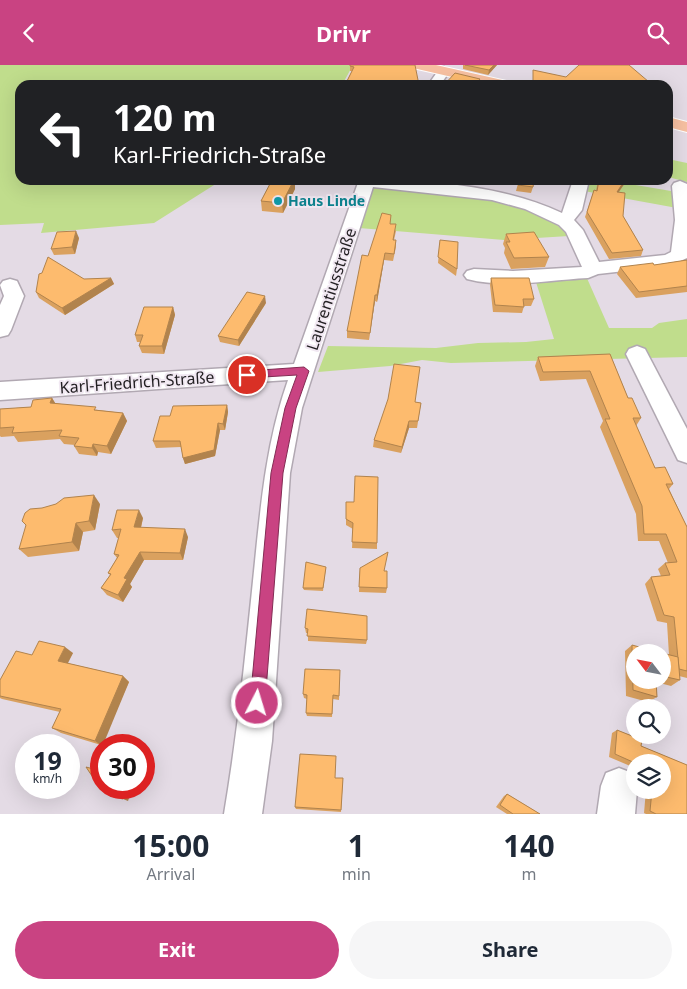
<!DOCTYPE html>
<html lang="en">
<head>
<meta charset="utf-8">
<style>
  body { margin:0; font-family:"Noto Sans",sans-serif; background:#f6f6f7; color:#1f2937; height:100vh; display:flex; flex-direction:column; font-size:19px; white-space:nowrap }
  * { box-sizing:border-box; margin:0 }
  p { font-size:16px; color:#747a83 }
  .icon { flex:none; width:28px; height:28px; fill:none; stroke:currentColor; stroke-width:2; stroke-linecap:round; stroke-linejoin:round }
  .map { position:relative; height:749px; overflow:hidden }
  .details { display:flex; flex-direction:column; background:#fff; flex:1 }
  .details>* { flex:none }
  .top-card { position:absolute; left:15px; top:15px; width:658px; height:105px; border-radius:15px; box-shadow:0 5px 20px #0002; background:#202124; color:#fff; overflow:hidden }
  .needle { width:32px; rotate:302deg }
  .tools { position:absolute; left:626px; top:579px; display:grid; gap:10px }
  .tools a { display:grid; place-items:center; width:45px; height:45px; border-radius:50%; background:#fff; box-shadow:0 5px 20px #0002; font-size:25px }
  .speed { position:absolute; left:15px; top:669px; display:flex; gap:10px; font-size:25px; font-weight:700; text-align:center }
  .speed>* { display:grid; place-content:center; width:65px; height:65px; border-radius:50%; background:#fff; box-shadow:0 5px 20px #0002; line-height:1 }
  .speed small { font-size:12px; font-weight:400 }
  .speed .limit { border:8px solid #d22; background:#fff; color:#111 }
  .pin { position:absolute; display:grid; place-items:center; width:42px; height:42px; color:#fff; margin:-21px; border:2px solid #fff; border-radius:50%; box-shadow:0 1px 5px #0007 }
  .me { position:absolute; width:55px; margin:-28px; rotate:5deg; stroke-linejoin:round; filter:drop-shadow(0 0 4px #0008) }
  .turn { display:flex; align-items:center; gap:18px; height:105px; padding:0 15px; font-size:22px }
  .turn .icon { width:65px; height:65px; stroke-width:2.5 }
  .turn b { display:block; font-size:35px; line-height:42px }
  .eta { display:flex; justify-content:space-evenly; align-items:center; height:85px; text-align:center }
  .eta b { font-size:30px; font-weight:700; line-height:35px }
  .button { display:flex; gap:10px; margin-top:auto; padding:10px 15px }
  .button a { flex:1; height:58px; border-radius:30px; background:#c94382; color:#fff; font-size:20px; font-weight:700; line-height:58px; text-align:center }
  .button a+a { background:#f6f6f7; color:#1f2937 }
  header { display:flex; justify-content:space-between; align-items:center; height:65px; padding:0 15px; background:#c94382; color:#fff; font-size:22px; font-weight:700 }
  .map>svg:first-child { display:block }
  .green { fill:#c0dd8c }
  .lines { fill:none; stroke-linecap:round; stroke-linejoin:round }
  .minor-casing { stroke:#b1a8b2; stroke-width:3 }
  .major-casing { stroke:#fff; stroke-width:2 }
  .minor { fill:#fff; fill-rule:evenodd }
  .major { fill:#f7c0a1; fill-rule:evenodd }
  .wall { fill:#daa15f }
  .shaded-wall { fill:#b1834d }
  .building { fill:#fdbb6e; stroke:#b1834d }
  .route { fill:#c94382; stroke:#832c54 }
  .culture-dot { fill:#0f9aa8; stroke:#f1e8f2; stroke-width:2 }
  .labels { text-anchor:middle; stroke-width:4; stroke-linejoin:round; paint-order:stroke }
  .far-culture-label { font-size:14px; font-weight:bold; fill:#0d838f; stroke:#f1e8f2; text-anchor:start }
  .street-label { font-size:16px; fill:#221f22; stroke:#f1e8f2 }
</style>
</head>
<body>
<header><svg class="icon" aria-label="back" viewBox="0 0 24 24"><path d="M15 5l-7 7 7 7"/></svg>Drivr<svg class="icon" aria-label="search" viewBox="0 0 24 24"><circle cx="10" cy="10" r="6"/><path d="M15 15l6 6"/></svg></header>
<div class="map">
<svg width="687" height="749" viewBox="0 0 687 749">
  <rect width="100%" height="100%" fill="#e4dbe5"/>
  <!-- green -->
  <g class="green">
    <polygon points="0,0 353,0 342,20 20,20 20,115 222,115 154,158 41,168 44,158 0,160"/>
    <polygon points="668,94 687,98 687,117 668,112"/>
    <polygon points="587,115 606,115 671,126 677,137 677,143 584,126"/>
    <polygon points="374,121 510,137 553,156 569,171 504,175 359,163"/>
    <polygon points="586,211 609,263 652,263 659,258 687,254 687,292 451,298 422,295 390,301 318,307 328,281 436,283 478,278 526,277 554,274 535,214"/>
  </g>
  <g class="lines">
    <!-- minor casing -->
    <g class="minor-casing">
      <g id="minor">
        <polygon points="444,2 450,6 440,20 428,20 440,3"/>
        <path d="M359,115C427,115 499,119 562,148L573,115H589L582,145L574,155L583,165L599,197L665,190L671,187L675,155L672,121L674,118L680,116L687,119V193L669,201L598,209L588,213C549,215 505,224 467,214L464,210L467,206L474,204L513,206L582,202L566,167L559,160L525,144L492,135L373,122L302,343L290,408L272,676L262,749H224C237,672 245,594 253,516C260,448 265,380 288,315L0,335V317L294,299Z"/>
        <polygon points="10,214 17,216 24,231 11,265 8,270 0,272 0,240 4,231 0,220 3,216"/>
        <polygon points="637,281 645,284 687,364 687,398 678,395 626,289 629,284"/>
        <polygon points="619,703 632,708 635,715 635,725 637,725 635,749 597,749 601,721 606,708"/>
      </g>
    </g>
    <!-- major casing -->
    <g class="major-casing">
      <g id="major">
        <polygon points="411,0 436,0 511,17 513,20 487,20 413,3"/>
        <polygon points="668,52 687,57 687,67 668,62"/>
      </g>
    </g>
    <!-- minor -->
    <use href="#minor" class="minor"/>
    <!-- major -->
    <use href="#major" class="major"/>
  </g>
  <!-- wall -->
  <g class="wall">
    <polygon points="350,0 419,20 347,20 347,16 352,6 350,6"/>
    <polygon points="463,0 497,0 488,10 463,4"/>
    <polygon points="272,115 295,115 295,124 283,148 262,146 261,136"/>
    <polygon points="460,115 472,115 471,117"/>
    <polygon points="519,115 533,122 531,128 516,126"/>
    <polygon points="598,115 627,115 619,127 623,151 643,185 641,191 609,194 585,152 594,125 596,126"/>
    <polygon points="390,159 396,166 394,175 396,175 396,182 393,196 384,195 377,237 375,236 369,275 347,273 347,266 368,191"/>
    <polygon points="506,169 549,192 545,202 511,204 504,188 505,183 503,179"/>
    <polygon points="79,173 75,189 54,190 51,184"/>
    <polygon points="440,175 457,204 456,211 438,198"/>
    <polygon points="687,195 687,227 636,233 617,209 620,202 654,200"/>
    <polygon points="111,213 114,219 65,250 39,233 36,227"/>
    <polygon points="491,213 534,234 531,241 524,241 522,248 493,247 490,220"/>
    <polygon points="266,238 239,281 220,277 218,271"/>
    <polygon points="173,242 175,250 164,289 142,288 139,281 140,277 137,277 135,270"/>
    <polygon points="610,289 628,333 641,353 636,361 655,403 673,419 669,424 687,462 687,613 679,611 680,615 671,621 656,617 657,632 648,637 626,631 625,586 632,580 635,615 662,615 662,588 669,590 667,558 657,556 645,519 651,512 661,511 658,504 665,498 668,498 659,476 638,476 636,449 600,362 603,356 586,314 540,316 535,301 538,292"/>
    <polygon points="52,333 55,338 98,345 123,348 127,356 111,389 98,387 97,391 79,389 74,381 75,380 64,379 60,374 18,377 14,371 1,372 0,371 0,344 31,342"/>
    <polygon points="415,337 421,338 417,363 409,363 401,388 373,382 374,375"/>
    <polygon points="227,340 228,347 225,365 220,365 215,391 185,399 183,393 181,382 156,383 153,376 170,351"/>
    <polygon points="346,437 354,437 377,478 377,484 352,483 353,464 346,460"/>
    <polygon points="100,439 95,465 83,467 79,486 28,492 19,484"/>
    <polygon points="143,453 141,463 188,472 183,495 144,495 130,519 132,522 123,537 107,530 101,523 110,510 108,508 117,493 114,489 119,473 117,473 112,465"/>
    <polygon points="326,502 323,526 304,525 303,523"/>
    <polygon points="360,503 387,523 386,528 359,527"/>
    <polygon points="305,563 367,575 366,579 308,576 308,568 306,568"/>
    <polygon points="73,588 67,598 123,611 129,617 101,680 61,668 52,663 60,647 2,634 0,633 0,615 32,590"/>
    <polygon points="340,605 339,635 333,634 332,652 307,651 306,648 307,634 304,633 303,629"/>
    <polygon points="617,665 642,675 641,681 687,700 687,749 646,749 644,748 646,725 662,725 662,698 635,698 635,703 609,692 612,668"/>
    <polygon points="335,713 343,713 341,747 296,744 295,742"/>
    <polygon points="507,729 540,749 507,749 496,742 504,731"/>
  </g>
  <!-- shaded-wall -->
  <g class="shaded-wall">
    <polygon points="494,0 497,0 488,10 489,5"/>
    <polygon points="480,14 479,20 475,20"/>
    <polygon points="294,115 295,115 295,124 283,148 282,138"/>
    <polygon points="625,115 627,115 615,132 617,127"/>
    <polygon points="76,166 79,173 75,189 72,182"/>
    <polygon points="385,188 384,195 377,237 377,230"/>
    <polygon points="111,213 114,219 65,250 62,243"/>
    <polygon points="375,230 375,236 369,275 370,268"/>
    <polygon points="265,231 266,238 239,281 238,275"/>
    <polygon points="173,242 175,250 164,289 162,281"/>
    <polygon points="52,333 57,341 50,338"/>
    <polygon points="227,340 228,347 225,365 223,359"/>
    <polygon points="123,348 127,356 111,389 107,381"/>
    <polygon points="409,356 409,363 401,388 402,382"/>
    <polygon points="218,358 220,365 215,391 185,399 183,393"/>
    <polygon points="93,379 98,387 97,391 92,383"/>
    <polygon points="94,430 100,439 95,465 89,456"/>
    <polygon points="139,445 143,453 139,470 134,462"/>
    <polygon points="76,458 83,467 79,486 72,477"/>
    <polygon points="185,464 188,472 183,495 180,488"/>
    <polygon points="140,487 144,495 130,519 132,522 123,537 118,530 124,513"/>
    <polygon points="65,582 73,588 66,602 58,596"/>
    <polygon points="123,611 129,617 103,680 101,680 95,676"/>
    <polygon points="128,722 133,722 128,736 123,734"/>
  </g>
  <!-- building -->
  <g class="building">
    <polygon points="350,0 415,0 419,20 354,19 357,16 347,16 354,2 350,1"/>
    <polygon points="465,0 494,0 489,5"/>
    <polygon points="579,0 629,0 649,17 646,20 530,20 533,16 533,5 566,12"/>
    <polygon points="455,8 480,14 475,20 444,20"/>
    <polygon points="668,28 671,28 668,34"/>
    <polygon points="272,115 294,115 282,138 261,136"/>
    <polygon points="519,115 534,115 533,122 518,120"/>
    <polygon points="599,115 625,115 617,127 625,128 623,151 643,185 612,188 587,147 594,125 597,126"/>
    <polygon points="382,148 391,150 390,159 396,159 393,175 396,175 394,189 385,188 377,230 375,230 370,268 347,266 362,190 368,191"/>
    <polygon points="76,166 72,182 51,184 57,167"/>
    <polygon points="534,167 549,192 514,193 506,177 510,177 506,169"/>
    <polygon points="440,175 458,177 457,204 438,192"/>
    <polygon points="48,192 84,214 111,213 62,243 36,227 39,209 42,208"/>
    <polygon points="687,195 687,221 639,227 620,202 653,198 654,200"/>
    <polygon points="491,213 529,213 534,234 523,234 524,242 495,240"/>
    <polygon points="247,227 265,231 238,275 218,271"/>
    <polygon points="144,242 173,242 162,281 139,281 143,270 135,270"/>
    <polygon points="610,289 628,333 632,333 641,353 633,353 655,403 665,402 673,419 666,419 687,462 687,606 679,604 674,552 664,550 651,512 670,510 665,498 677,497 666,469 644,469 642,441 605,354 610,354 590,306 543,307 538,292"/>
    <polygon points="394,299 420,302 415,337 421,338 418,356 409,356 402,382 374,375 388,334"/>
    <polygon points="52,333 50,338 96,342 94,345 123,348 107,381 93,379 92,383 74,381 79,373 59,371 62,365 12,368 14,362 0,363 0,344 31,342 33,335"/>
    <polygon points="227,340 223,359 218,358 214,385 183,393 180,376 153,376 160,351 170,351 173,341"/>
    <polygon points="355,411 378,412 377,478 352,477 353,458 346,454 346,437 354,437"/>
    <polygon points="94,430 89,456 76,458 72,477 19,484 26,460 22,456 25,448 30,444 42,443 56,439 64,433"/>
    <polygon points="117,445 139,445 134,462 185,464 180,488 140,487 124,513 127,514 118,530 101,523 111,509 108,508 119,490 114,489 121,464 112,465"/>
    <polygon points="388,487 384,506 387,506 387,523 359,522 360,503"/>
    <polygon points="306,497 326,502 323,523 303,523"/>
    <polygon points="307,544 367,551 367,575 307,571 308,564 305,563"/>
    <polygon points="39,576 65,582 58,596 123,611 95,676 52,663 61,644 0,631 0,615 16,586 32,590"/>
    <polygon points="632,580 661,588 635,588 635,615 656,615 657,632 633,625"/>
    <polygon points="662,588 678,592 680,615 662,611"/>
    <polygon points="305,604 340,605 339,631 333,630 332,649 306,648 307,630 303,629"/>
    <polygon points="617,665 642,675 641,681 687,700 687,749 656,749 650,746 652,725 662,725 662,698 635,698 615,689"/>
    <polygon points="300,689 336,691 335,713 343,713 341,745 295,742"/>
    <polygon points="86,702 101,706 101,722 128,722 123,734 110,731 100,723"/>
    <polygon points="507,729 540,749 513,749 500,740"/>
  </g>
  <!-- route -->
  <polygon class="route" points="304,302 309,306 296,343 283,408 265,638 263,643 257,646 252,643 250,638 271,408 285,343 297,310 247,313 242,310 247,306"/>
  <!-- markers -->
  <circle class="culture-dot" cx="278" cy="136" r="5"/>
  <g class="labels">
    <!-- far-culture labels -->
    <g class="far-culture-label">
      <text x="288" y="141">Haus Linde</text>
    </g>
    <!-- street labels -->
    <g class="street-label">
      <text transform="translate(331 224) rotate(-72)" y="6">Laurentiusstraße</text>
      <text transform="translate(137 317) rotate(-4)" y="6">Karl-Friedrich-Straße</text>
    </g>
  </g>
</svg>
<div class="tools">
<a><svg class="needle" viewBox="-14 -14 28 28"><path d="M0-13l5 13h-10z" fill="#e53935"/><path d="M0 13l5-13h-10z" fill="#747a83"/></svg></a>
<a><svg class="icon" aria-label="search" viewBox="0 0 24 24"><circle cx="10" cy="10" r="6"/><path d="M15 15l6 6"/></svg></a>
<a><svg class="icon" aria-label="layers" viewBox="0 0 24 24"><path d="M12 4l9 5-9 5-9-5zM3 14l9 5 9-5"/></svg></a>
</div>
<div class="speed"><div>19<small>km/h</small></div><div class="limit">30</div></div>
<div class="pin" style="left:247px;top:310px;background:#d93025"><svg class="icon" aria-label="arrive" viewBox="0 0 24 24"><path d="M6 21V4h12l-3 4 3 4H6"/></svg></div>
<svg class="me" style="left:257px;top:638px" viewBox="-20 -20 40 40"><circle r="17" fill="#c94382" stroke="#fff" stroke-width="3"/><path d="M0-11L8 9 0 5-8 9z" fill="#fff"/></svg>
<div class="top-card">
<div class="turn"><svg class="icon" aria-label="left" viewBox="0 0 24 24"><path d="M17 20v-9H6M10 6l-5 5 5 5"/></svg><div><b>120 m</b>Karl-Friedrich-Straße</div></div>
</div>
</div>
<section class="details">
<div class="eta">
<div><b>15:00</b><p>Arrival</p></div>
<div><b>1</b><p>min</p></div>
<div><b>140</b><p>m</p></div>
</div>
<div class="button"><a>Exit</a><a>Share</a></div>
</section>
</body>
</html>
